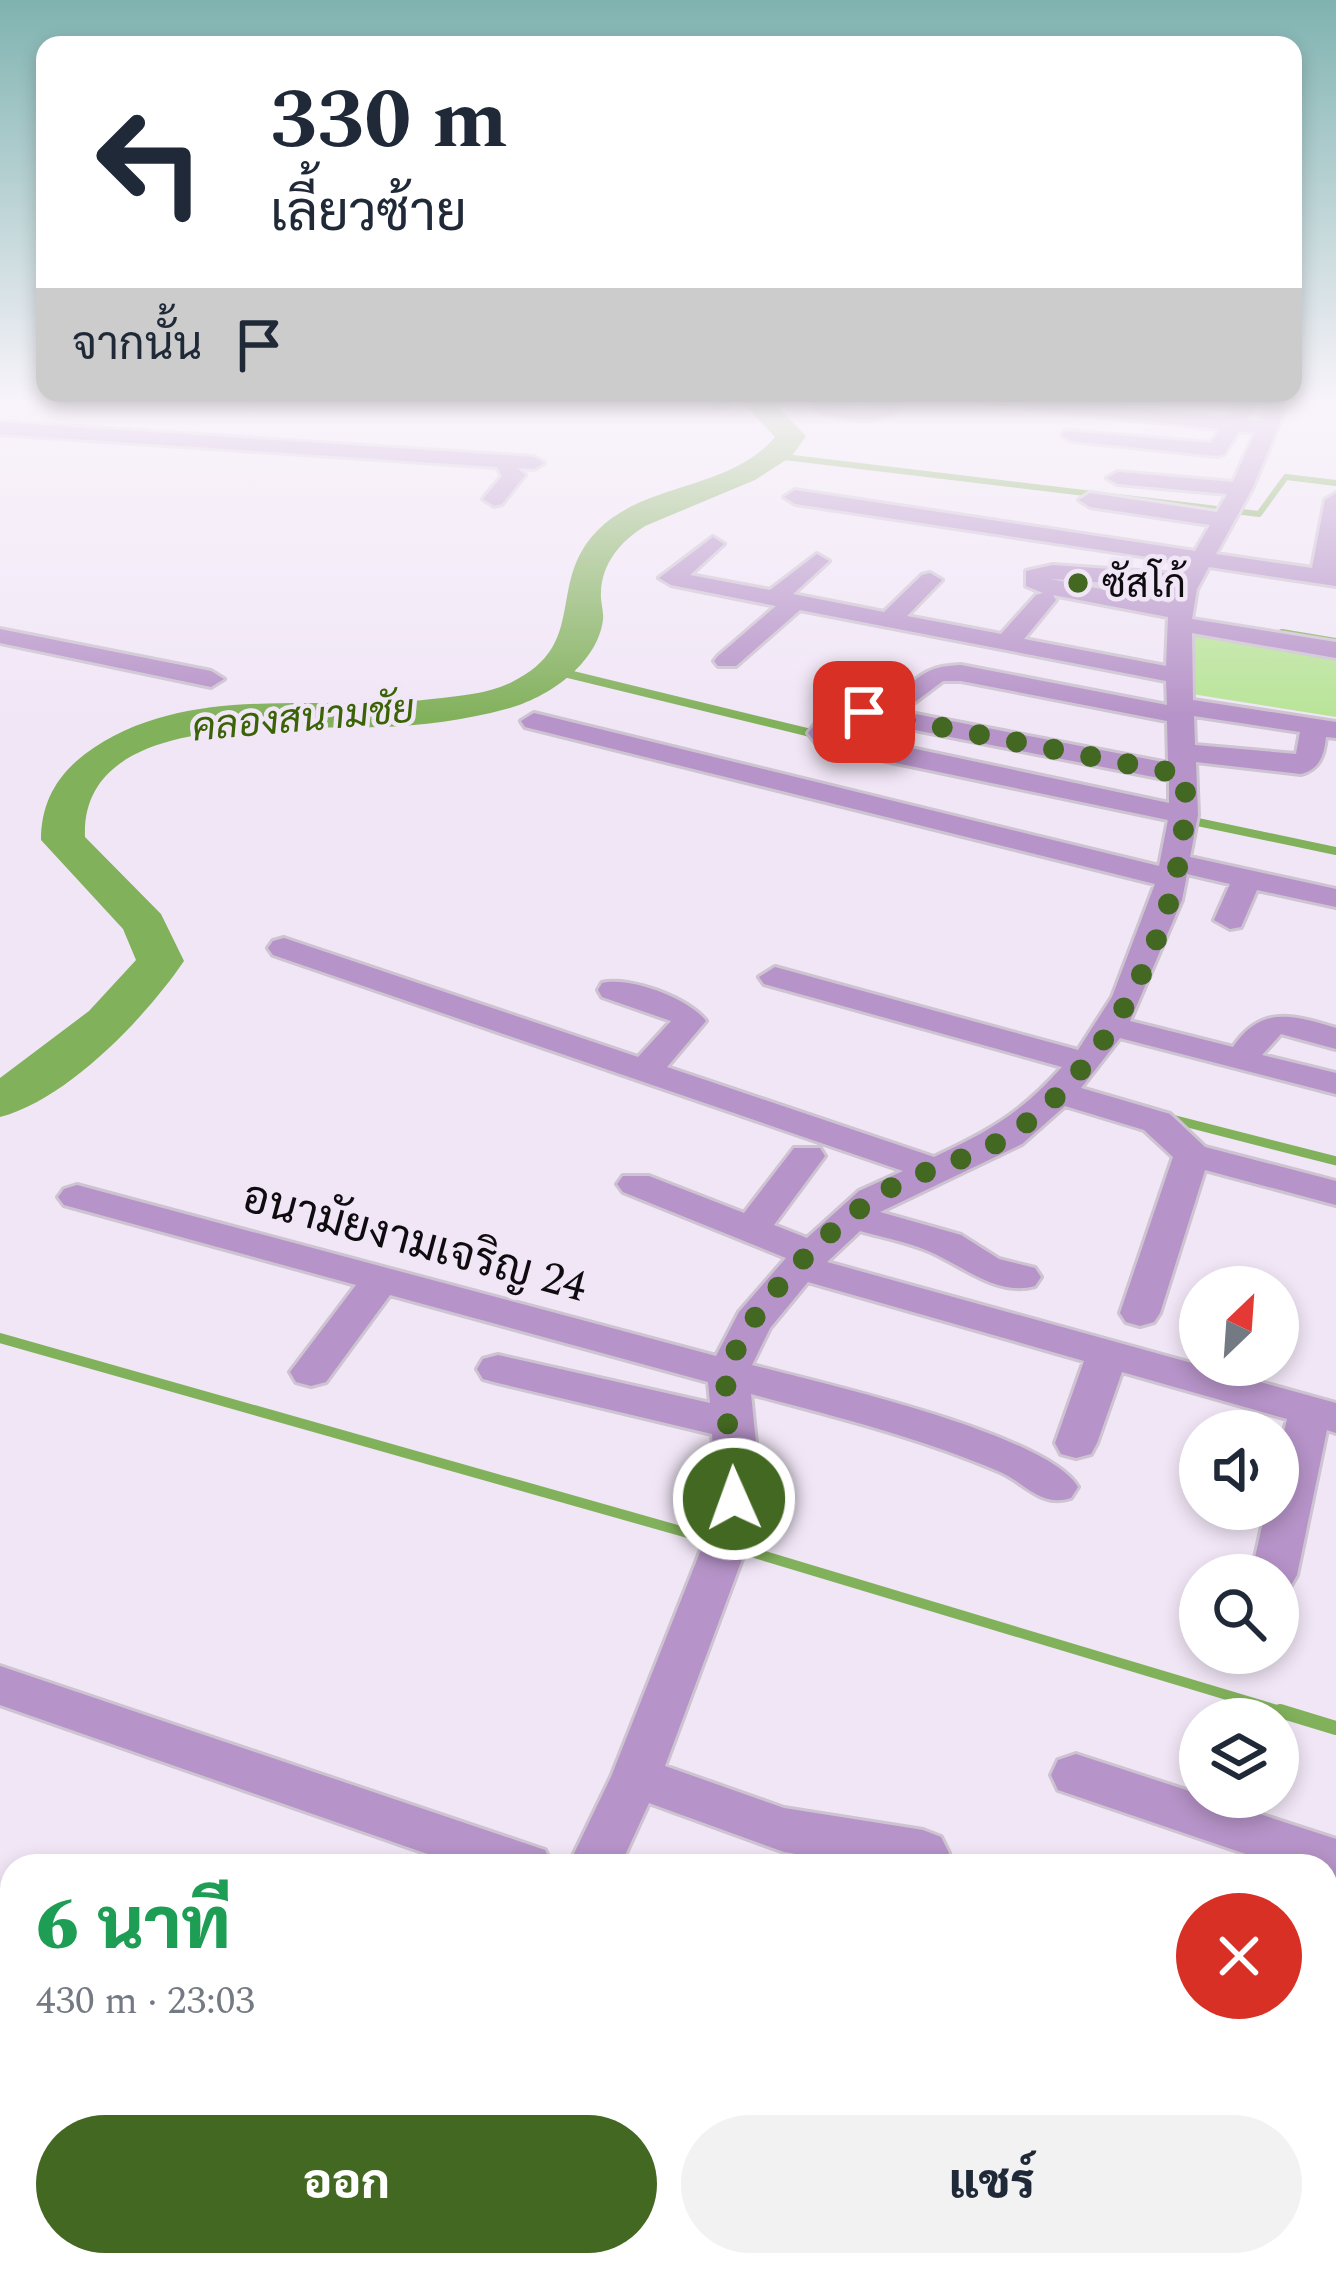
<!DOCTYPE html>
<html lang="th">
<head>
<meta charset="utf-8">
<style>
  body { margin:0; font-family:Spectral,Sarabun,serif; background:#f2f2f3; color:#1f2937; height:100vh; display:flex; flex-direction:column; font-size:45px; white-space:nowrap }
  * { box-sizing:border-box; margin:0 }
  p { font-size:39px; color:#747a83 }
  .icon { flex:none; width:66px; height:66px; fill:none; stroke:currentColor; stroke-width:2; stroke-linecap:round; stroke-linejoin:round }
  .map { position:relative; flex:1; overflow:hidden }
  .sheet { position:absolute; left:0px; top:1854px; width:1338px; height:423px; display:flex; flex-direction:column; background:#fff; border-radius:36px 36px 0 0; box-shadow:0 6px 18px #0003 }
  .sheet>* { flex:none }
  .hud { position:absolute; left:36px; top:36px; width:1266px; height:366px; border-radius:24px; box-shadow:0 6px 18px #0003; background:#fff; color:#1f2937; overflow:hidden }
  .needle { width:78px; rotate:25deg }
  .fabs { position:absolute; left:1179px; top:1266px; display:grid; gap:24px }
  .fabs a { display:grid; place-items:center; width:120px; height:120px; border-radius:50%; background:#fff; box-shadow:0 6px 18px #0003; font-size:60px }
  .pin { position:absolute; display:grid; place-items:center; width:102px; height:102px; color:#fff; margin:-51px; border-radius:24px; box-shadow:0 6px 18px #0006 }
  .me { position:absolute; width:132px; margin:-66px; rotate:358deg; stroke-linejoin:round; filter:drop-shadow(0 0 9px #0008) }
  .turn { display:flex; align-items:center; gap:42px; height:252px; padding:0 36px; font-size:54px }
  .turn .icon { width:156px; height:156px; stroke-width:2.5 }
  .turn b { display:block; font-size:84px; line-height:102px }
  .then { display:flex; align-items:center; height:114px; padding:0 36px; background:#0003; gap:24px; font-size:45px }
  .round { display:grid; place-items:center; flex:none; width:126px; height:126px; border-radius:63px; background:#f2f2f3 }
  .head { display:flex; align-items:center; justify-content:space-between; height:204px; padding:0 36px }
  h1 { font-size:72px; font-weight:800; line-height:90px; color:#1e9e55 }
  .action { display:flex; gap:24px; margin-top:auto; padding:24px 36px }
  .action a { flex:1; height:138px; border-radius:72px; background:#436821; color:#fff; font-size:48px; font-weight:800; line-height:138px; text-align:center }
  .action a+a { background:#f2f2f3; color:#1f2937 }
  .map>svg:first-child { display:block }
  .green { fill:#b8e497 }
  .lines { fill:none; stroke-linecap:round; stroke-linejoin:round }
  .stream-far4 { stroke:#82b15c; stroke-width:6 }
  .stream-far3 { stroke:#82b15c; stroke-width:8 }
  .stream-far2 { stroke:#82b15c; stroke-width:9 }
  .stream-far1 { stroke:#82b15c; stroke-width:10 }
  .stream { stroke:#82b15c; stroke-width:14 }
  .river { fill:#82b15c; fill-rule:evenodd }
  .minor-casing { stroke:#cdc3d1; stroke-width:6 }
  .minor { fill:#b693c8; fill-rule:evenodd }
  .route { stroke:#436821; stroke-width:21; stroke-dasharray:0 37.8 }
  .poi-dot { fill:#436821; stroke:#f1e6f6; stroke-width:4.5 }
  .labels { text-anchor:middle; stroke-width:9; stroke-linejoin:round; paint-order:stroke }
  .far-poi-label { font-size:39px; fill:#0f0c11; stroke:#f1e6f6; text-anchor:start }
  .far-water-label { font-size:39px; font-style:italic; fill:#396304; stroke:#f1e6f6 }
  .street-label { font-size:45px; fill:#0f0c11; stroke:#f1e6f6 }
</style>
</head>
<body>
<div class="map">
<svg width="1336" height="2276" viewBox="0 0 1336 2276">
  <rect width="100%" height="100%" fill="#f1e6f6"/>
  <!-- green -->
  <polygon class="green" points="1178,617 1336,642 1336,717 1179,692"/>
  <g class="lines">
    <!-- stream-far4 -->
    <polyline class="stream-far4" points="776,456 1259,514 1286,477 1336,483"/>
    <!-- stream-far3 -->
    <g class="stream-far3">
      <polyline points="1282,633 1336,642"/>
      <polyline points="552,670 815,734"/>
      <polyline points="1188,820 1336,851"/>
    </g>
    <!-- stream-far2 -->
    <polyline class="stream-far2" points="1172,1119 1336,1161"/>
    <!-- stream-far1 -->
    <g class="stream-far1">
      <polyline points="0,1338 716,1541"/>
      <polyline points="738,1548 1290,1714"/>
    </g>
    <!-- stream -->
    <polyline class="stream" points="1280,1711 1336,1728"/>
    <!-- river -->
    <path class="river" d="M738,398H769L806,436L792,456L755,480L645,526C621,541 602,563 601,592C600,601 604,611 603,620C597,665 546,699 506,709C465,720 422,726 379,727C297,731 80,707 85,837L161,914L184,961C146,1017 67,1100 0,1117V1078L89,1011L136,960L123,929L41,840C41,804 56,776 85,754C186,680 316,713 432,699C459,696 488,694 512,682C590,644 545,583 598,530C645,482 731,490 775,437Z"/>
    <!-- minor casing -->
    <g class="minor-casing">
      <g id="minor">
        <polygon points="707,398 727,398 731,406 714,410"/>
        <path d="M809,398C828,398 840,408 860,408C877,408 887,399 901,408C876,427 842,420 814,410Z"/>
        <path d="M977,398H1045L1227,418L1240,398H1260L1246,420L1260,421L1270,398H1290L1252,489L1216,554L1312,568L1325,500L1336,493V586L1209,567L1197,589L1192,619L1336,642V658L1192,633L1193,700L1336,722V738L1326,737C1324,755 1320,769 1301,774L1196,762L1198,815L1190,857L1336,889V907L1257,890L1241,927L1230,929L1214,920L1230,884L1187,874L1182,900L1130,1021L1233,1047C1261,1005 1294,1015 1336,1028V1049L1281,1034L1262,1055L1336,1073V1094L1120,1038L1081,1088L1170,1114L1205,1147L1336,1181V1205L1205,1170L1160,1313L1154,1322L1140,1326L1126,1322L1120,1313L1173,1157L1144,1130L1065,1106L1022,1144L880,1212L961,1235L999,1259L1035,1268L1041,1277L1035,1286C998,1296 967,1269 935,1254C913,1243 885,1238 860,1231L827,1262L1336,1403V1433L1327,1430L1297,1575L1290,1587L1278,1591V1575H1251L1266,1509H1278V1459L1287,1419L1122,1372L1097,1443L1091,1454L1076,1458L1061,1454L1055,1443L1084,1361L808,1282L770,1328L752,1365C817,1382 1048,1434 1078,1487L1071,1498C1040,1508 1025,1482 998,1471C919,1437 833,1416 751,1394L759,1472L754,1527L665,1766L784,1808L923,1830L941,1837L949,1853L943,1866H867L784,1852L649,1803L620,1866H568L611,1777L710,1527L715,1472L712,1434L498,1383L483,1379L477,1369L483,1359L498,1355L710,1403L708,1382L390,1295L326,1382L311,1386L296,1382L290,1372L356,1285L64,1205L58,1197L64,1189L77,1185L716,1356L739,1312L786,1258L623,1192L617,1184L623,1176H649L744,1213L794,1148H820L825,1156L774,1225L807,1238L859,1191L903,1171L273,955L268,948L273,941L284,938L638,1057L671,1021L602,997L598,990L602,983C630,976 690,999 706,1021L667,1067L934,1157C990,1131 1021,1113 1062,1067L764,984L759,977L775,967L1078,1050L1112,997L1155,884L525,727L521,721L534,713L1159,866L1168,820L829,749L819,747L808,733L828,708L864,704L1168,763L1167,721L961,681H943L915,702L902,694C920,672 933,666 961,665L1167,705L1166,681L800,610L736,666H718L714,661L718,656L776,606L671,585L659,578L713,537L724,544L690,575L770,590L817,554L829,561L793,594L884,612L922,575L930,573L942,580L907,616L1001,634L1036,595L1043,593L1026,586V571L1053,565L1181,574L1188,563L795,504L784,497L795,490L1195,551L1210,525L1090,507L1079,500L1090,493L1217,512L1227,494L1118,484L1107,478L1118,472L1233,482L1255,433L1239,431L1224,454L1217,456L1072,441L1062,435L1065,431L1211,443L1220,429L987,404ZM1051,579H1053L1174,588L1170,603ZM1053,595L1168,617L1166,666L1024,639L1056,600ZM1194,716L1300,732L1296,754L1195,745ZM864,720L1169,780V803L836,732L845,721Z"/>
        <polygon points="0,422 534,457 544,463 534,469 518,468 525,475 502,504 494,506 483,499 502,476 497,467 0,434"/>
        <polygon points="0,629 211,671 224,679 211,687 0,643"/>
        <polygon points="0,1666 545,1850 553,1866 462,1866 0,1705"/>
        <polygon points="1076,1754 1336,1839 1336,1885 1326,1881 1326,1866 1281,1866 1058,1790 1051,1775 1058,1760"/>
        <polygon points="0,1913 12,1917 12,1965 0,1961"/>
        <polygon points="1326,2050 1336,2054 1336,2108 1326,2104"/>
        <polygon points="358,2265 561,2265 556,2276 353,2276"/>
        <polygon points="727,2265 789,2265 790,2276 728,2276"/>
        <polygon points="1112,2265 1195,2265 1200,2276 1117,2276"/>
      </g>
    </g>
    <!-- minor -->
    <use href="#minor" class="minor"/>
  </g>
  <!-- sky -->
  <linearGradient id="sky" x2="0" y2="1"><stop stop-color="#7fb3b0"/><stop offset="0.56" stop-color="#f9f4fb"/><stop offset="1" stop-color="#f9f4fb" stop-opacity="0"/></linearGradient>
  <rect width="1336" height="717" fill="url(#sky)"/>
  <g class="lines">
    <!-- route -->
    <path class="route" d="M734,1499C738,1458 719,1412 728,1372C744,1309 840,1214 896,1185C934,1166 979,1157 1013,1133C1119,1059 1192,904 1185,775L864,712"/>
  </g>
  <!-- markers -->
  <circle class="poi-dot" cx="1078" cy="583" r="12"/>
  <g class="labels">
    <!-- far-poi labels -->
    <g class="far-poi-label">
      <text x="1102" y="597">ซัสโก้</text>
    </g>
    <!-- far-water labels -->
    <g class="far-water-label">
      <text transform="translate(303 717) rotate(-5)" y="14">คลองสนามชัย</text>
    </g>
    <!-- street labels -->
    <g class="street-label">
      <text transform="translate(415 1240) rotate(15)" y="16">อนามัยงามเจริญ 24</text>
    </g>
  </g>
</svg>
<div class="fabs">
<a><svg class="needle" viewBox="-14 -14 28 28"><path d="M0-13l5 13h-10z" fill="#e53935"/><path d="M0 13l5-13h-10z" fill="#747a83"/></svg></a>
<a><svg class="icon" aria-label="sound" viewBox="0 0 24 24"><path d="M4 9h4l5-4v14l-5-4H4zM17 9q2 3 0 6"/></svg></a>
<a><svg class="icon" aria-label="search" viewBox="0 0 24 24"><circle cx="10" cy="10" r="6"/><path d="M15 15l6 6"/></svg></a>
<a><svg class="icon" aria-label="layers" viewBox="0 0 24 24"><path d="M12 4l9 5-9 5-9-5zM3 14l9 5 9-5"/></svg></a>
</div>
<div class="pin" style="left:864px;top:712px;background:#d93025"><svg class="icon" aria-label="arrive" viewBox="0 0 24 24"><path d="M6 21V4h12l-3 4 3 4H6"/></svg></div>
<svg class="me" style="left:734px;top:1499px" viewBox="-20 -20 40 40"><circle r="17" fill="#436821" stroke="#fff" stroke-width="3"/><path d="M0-11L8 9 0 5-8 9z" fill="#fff"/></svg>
<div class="hud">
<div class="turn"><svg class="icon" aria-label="left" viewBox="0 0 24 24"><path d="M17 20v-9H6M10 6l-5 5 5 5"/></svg><div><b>330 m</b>เลี้ยวซ้าย</div></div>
<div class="then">จากนั้น<svg class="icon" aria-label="arrive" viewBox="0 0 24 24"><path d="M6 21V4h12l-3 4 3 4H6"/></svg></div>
</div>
<section class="sheet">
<div class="head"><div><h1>6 นาที</h1><p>430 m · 23:03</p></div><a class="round" style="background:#d93025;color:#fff"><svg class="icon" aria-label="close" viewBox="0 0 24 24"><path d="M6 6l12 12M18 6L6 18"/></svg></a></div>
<div class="action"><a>ออก</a><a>แชร์</a></div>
</section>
</div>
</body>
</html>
